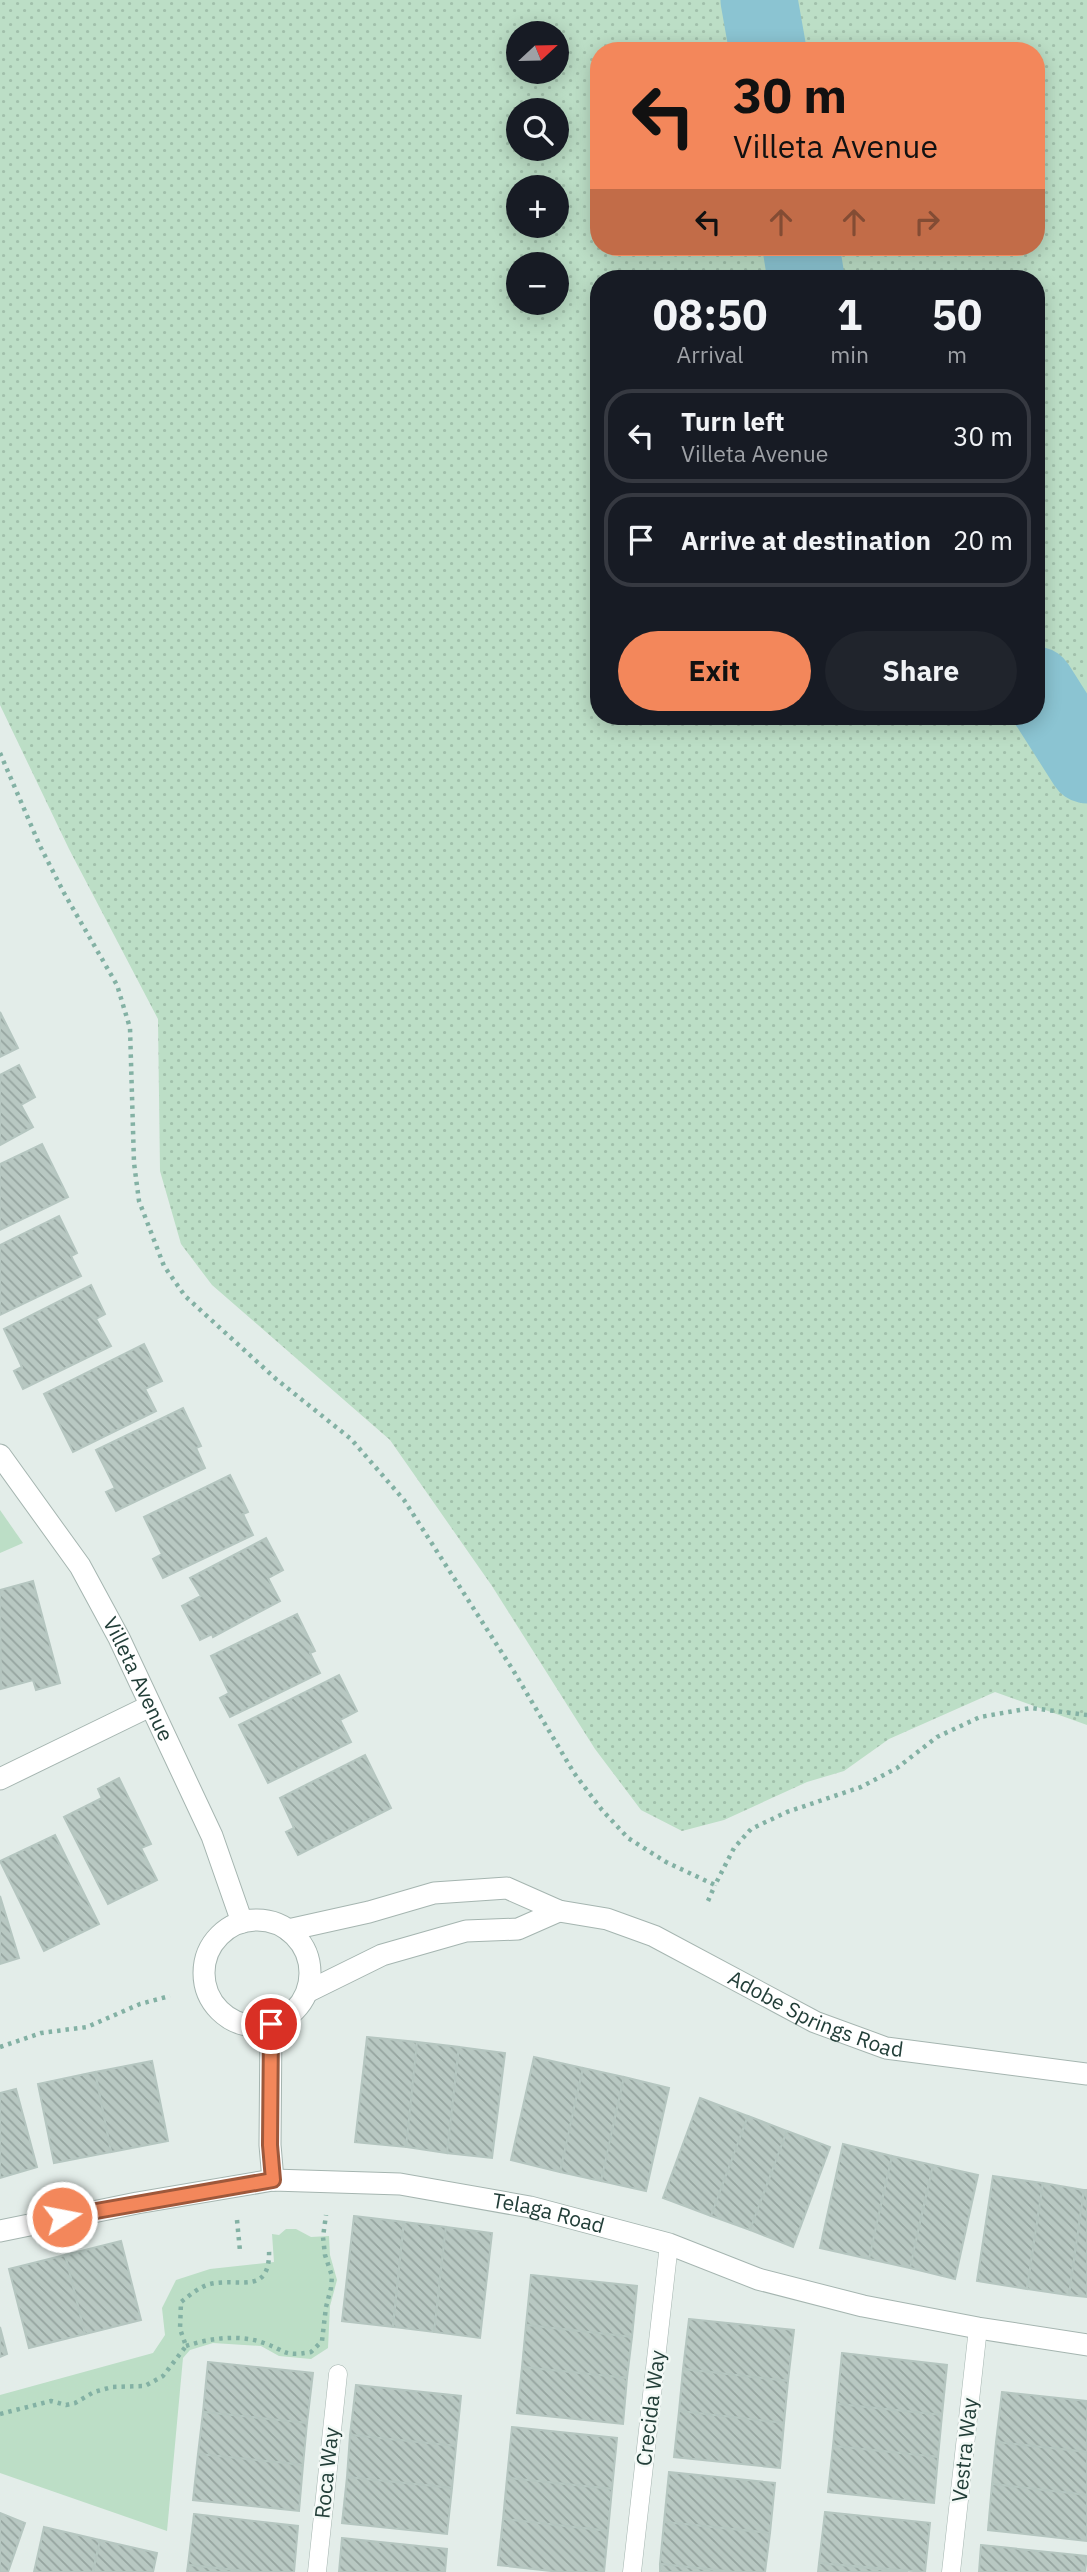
<!DOCTYPE html>
<html lang="en">
<head>
<meta charset="utf-8">
<style>
  body { margin:0; font-family:"IBM Plex Sans",sans-serif; background:#20242c; color:#f1f3f6; height:100vh; display:flex; flex-direction:column; font-size:26px; white-space:nowrap }
  * { box-sizing:border-box; margin:0 }
  p { font-size:23px; color:#9ea1a6 }
  .icon { flex:none; width:38px; height:38px; fill:none; stroke:currentColor; stroke-width:2; stroke-linecap:round; stroke-linejoin:round }
  .map { position:relative; flex:1; overflow:hidden }
  .details { position:absolute; left:590px; top:270px; width:455px; height:455px; display:flex; flex-direction:column; background:#171b24; border-radius:28px; box-shadow:0 4px 18px #0003 }
  .details>* { flex:none }
  .banner { position:absolute; left:590px; top:42px; width:455px; height:214px; border-radius:28px; box-shadow:0 4px 18px #0003; background:#f3875b; color:#111; overflow:hidden }
  .needle { width:46px; rotate:68deg }
  .controls { position:absolute; left:506px; top:21px; display:grid; gap:14px }
  .controls a { display:grid; place-items:center; width:63px; height:63px; border-radius:50%; background:#171b24; box-shadow:0 4px 18px #0003; font-size:35px }
  .pin { position:absolute; display:grid; place-items:center; width:60px; height:60px; color:#fff; margin:-30px; border:4px solid #fff; border-radius:50%; box-shadow:0 2px 7px #0007 }
  .me { position:absolute; width:77px; margin:-38px; rotate:79deg; stroke-linejoin:round; filter:drop-shadow(0 0 5px #0008) }
  .turn { display:flex; align-items:center; gap:24px; height:147px; padding:0 28px; font-size:32px }
  .turn .icon { width:91px; height:91px; stroke-width:2.5 }
  .turn b { display:block; font-size:49px; line-height:60px }
  .lanes { display:flex; align-items:center; height:66px; padding:0 28px; background:#0003; justify-content:center; gap:35px; direction:ltr }
  .lanes .off { opacity:.35 }
  .eta { display:flex; justify-content:space-evenly; align-items:center; height:119px; text-align:center }
  .eta b { font-size:42px; font-weight:800; line-height:49px }
  .button { display:flex; gap:14px; margin-top:auto; padding:14px 28px }
  .button a { flex:1; height:80px; border-radius:42px; background:#f3875b; color:#111; font-size:28px; font-weight:800; line-height:80px; text-align:center }
  .button a+a { background:#20242c; color:#f1f3f6 }
  ul { padding:0; list-style:none }
  li { display:flex; align-items:center; gap:21px; height:94px; margin:0 14px 10px; padding:0 14px; border:4px solid #363941; border-radius:28px }
  li div { flex:1 }
  li b { display:block; font-size:26px }
  li em { font-style:normal }
  .map>svg:first-child { display:block }
  .grass { fill:url(#grass-dots); fill-rule:evenodd }
  .green { fill:#bcdec6 }
  .lines { fill:none; stroke-linecap:round; stroke-linejoin:round }
  .river { stroke:#8bc4d2; stroke-width:77 }
  .building { fill:url(#building-back-hatch); stroke:#b5c6c0; stroke-width:2 }
  .service-casing { stroke:#a5b5b0; stroke-width:19 }
  .minor-casing { stroke:#a5b5b0; stroke-width:23 }
  .tertiary-casing { stroke:#a5b5b0; stroke-width:23 }
  .path { stroke:#83b1a4; stroke-width:4.5; stroke-dasharray:3.5 5; stroke-linecap:butt }
  .service { stroke:#fff; stroke-width:18 }
  .minor { stroke:#fff; stroke-width:21 }
  .tertiary { stroke:#fff; stroke-width:21 }
  .route-casing { stroke:#9e583b; stroke-width:18 }
  .route { stroke:#f3875b; stroke-width:12 }
  .labels { text-anchor:middle; stroke-width:5; stroke-linejoin:round; paint-order:stroke }
  .street-label { font-size:21px; fill:#223e38; stroke:#f3f9f6 }
</style>
</head>
<body>
<div class="map">
<svg width="1087" height="2572" viewBox="0 0 1087 2572">
  <defs>
    <pattern id="grass-dots" width="8" height="8" patternUnits="userSpaceOnUse" patternTransform="scale(1.75)"><rect width="8" height="8" fill="#bcdec6"/><path d="M2 2h.1M6 6h.1" fill="none" stroke="#a1c0ab" stroke-width="1.8" stroke-linecap="round"/></pattern>
    <pattern id="building-back-hatch" width="6" height="6" patternUnits="userSpaceOnUse" patternTransform="scale(1.75)"><rect width="6" height="6" fill="#b8c8c2"/><path d="M-1 5l2 2M0 0l6 6M5-1l2 2" fill="none" stroke="#95a49f"/></pattern>
  </defs>
  <rect width="100%" height="100%" fill="#e3ede9"/>
  <!-- grass -->
  <path class="grass" d="M0,0H1087V1725L995,1692L889,1739L844,1771L807,1782L724,1820L682,1831L641,1810L595,1749L492,1586L390,1440L212,1285L181,1244L160,1171L158,1019L69,849L0,705ZM518,33H556V72H518ZM598,51H1036V247H598ZM518,110H556V149H518ZM518,187H556V226H518ZM518,264H556V303H518ZM598,278H1036V716H598Z"/>
  <!-- green -->
  <g class="green">
    <polygon points="0,1510 23,1543 0,1553"/>
    <polygon points="286,2229 296,2229 311,2237 329,2236 330,2255 337,2280 330,2306 328,2348 311,2359 279,2356 261,2346 213,2343 190,2350 183,2358 167,2531 0,2473 0,2395 153,2353 165,2335 162,2308 176,2280 210,2269 274,2262 272,2234 279,2235"/>
  </g>
  <g class="lines">
    <!-- river -->
    <g class="river">
      <polyline points="759,0 768,51"/>
      <polyline points="801,247 806,278"/>
      <polyline points="1036,685 1087,765"/>
    </g>
  </g>
  <!-- building -->
  <g class="building">
    <polygon points="0,1012 18,1048 0,1057"/>
    <polygon points="19,1065 35,1097 21,1105 33,1127 0,1145 0,1075"/>
    <polygon points="42,1144 68,1197 0,1230 0,1164"/>
    <polygon points="59,1216 77,1253 71,1256 81,1276 0,1315 0,1245"/>
    <polygon points="91,1285 105,1314 96,1319 111,1346 23,1389 14,1371 22,1367 4,1329"/>
    <polygon points="144,1344 162,1381 145,1389 156,1411 73,1452 44,1394"/>
    <polygon points="183,1408 201,1446 196,1448 205,1468 116,1511 106,1492 115,1488 96,1450"/>
    <polygon points="230,1475 248,1512 243,1514 253,1535 163,1578 153,1559 162,1554 144,1517"/>
    <polygon points="266,1538 283,1570 268,1578 280,1601 213,1637 212,1634 200,1640 182,1606 201,1596 190,1578"/>
    <polygon points="33,1581 60,1683 36,1690 33,1680 1,1689 0,1590"/>
    <polygon points="297,1614 315,1651 310,1653 320,1673 230,1717 220,1698 229,1693 211,1656"/>
    <polygon points="339,1675 357,1711 340,1720 351,1742 268,1783 239,1725"/>
    <polygon points="365,1755 391,1808 298,1855 286,1832 294,1828 280,1798"/>
    <polygon points="119,1778 151,1844 141,1848 157,1880 108,1904 64,1817 102,1798 98,1789"/>
    <polygon points="55,1835 99,1924 44,1951 0,1861"/>
    <polygon points="0,1896 19,1958 0,1964"/>
    <polygon points="367,2037 417,2042 406,2147 355,2142"/>
    <polygon points="417,2042 459,2047 447,2153 406,2147"/>
    <polygon points="459,2047 505,2053 492,2158 447,2153"/>
    <polygon points="534,2057 583,2068 560,2172 511,2160"/>
    <polygon points="152,2061 168,2141 111,2152 95,2072"/>
    <polygon points="583,2068 624,2077 601,2181 560,2172"/>
    <polygon points="95,2072 111,2152 54,2163 38,2084"/>
    <polygon points="624,2077 669,2088 646,2191 601,2181"/>
    <polygon points="16,2089 37,2167 0,2178 0,2093"/>
    <polygon points="700,2098 748,2116 711,2216 663,2198"/>
    <polygon points="748,2116 787,2131 750,2230 711,2216"/>
    <polygon points="787,2131 830,2147 793,2247 750,2230"/>
    <polygon points="843,2144 892,2156 869,2259 820,2248"/>
    <polygon points="892,2156 933,2165 910,2268 869,2259"/>
    <polygon points="933,2165 978,2175 955,2279 910,2268"/>
    <polygon points="993,2176 1043,2183 1027,2289 977,2281"/>
    <polygon points="1043,2183 1084,2190 1069,2295 1027,2289"/>
    <polygon points="1084,2190 1087,2190 1087,2297 1069,2295"/>
    <polygon points="354,2216 404,2222 393,2327 342,2321"/>
    <polygon points="404,2222 446,2227 434,2332 393,2327"/>
    <polygon points="446,2227 492,2233 480,2338 434,2332"/>
    <polygon points="121,2241 141,2320 85,2334 65,2255"/>
    <polygon points="65,2255 85,2334 29,2348 9,2269"/>
    <polygon points="531,2275 637,2286 632,2337 526,2325"/>
    <polygon points="689,2319 794,2330 788,2381 683,2369"/>
    <polygon points="526,2325 632,2337 627,2378 522,2367"/>
    <polygon points="0,2327 7,2354 0,2357"/>
    <polygon points="842,2353 947,2365 942,2415 837,2404"/>
    <polygon points="208,2362 313,2373 307,2423 203,2412"/>
    <polygon points="522,2367 627,2378 623,2424 517,2413"/>
    <polygon points="683,2369 788,2381 784,2423 679,2411"/>
    <polygon points="356,2385 461,2396 456,2446 350,2435"/>
    <polygon points="1002,2392 1087,2401 1087,2452 996,2442"/>
    <polygon points="837,2404 942,2415 938,2457 833,2446"/>
    <polygon points="679,2411 784,2423 780,2468 674,2457"/>
    <polygon points="203,2412 307,2423 303,2465 198,2454"/>
    <polygon points="512,2427 617,2438 612,2489 507,2478"/>
    <polygon points="350,2435 456,2446 452,2488 347,2477"/>
    <polygon points="996,2442 1087,2452 1087,2495 992,2484"/>
    <polygon points="833,2446 938,2457 934,2503 828,2492"/>
    <polygon points="198,2454 303,2465 299,2511 193,2500"/>
    <polygon points="669,2472 775,2483 770,2533 664,2522"/>
    <polygon points="347,2477 452,2488 447,2534 342,2523"/>
    <polygon points="507,2478 612,2489 608,2531 503,2519"/>
    <polygon points="992,2484 1087,2495 1087,2541 988,2530"/>
    <polygon points="825,2512 930,2523 925,2572 819,2563"/>
    <polygon points="0,2513 25,2523 8,2572 0,2572"/>
    <polygon points="194,2514 298,2526 294,2572 254,2572 188,2565"/>
    <polygon points="503,2519 608,2531 604,2572 560,2572 498,2565"/>
    <polygon points="664,2522 770,2533 765,2572 734,2572 660,2564"/>
    <polygon points="44,2527 100,2540 93,2572 34,2572"/>
    <polygon points="342,2538 447,2549 445,2572 339,2572"/>
    <polygon points="100,2540 157,2553 153,2572 93,2572"/>
    <polygon points="981,2545 1087,2556 1085,2572 979,2572"/>
    <polygon points="819,2563 908,2572 818,2572"/>
    <polygon points="660,2564 734,2572 660,2572"/>
    <polygon points="188,2565 254,2572 187,2572"/>
  </g>
  <g class="lines">
    <!-- service casing -->
    <g class="service-casing">
      <g id="service">
        <polyline points="317,2572 338,2374"/>
        <polyline points="632,2572 669,2244"/>
        <polyline points="951,2572 978,2328"/>
      </g>
    </g>
    <!-- minor casing -->
    <g class="minor-casing">
      <g id="minor">
        <path id="s1" d="M0,1455L80,1566L119,1638L212,1836L242,1922"/>
        <polyline points="0,1779 150,1706"/>
        <polyline points="271,2024 270,2145 273,2180"/>
        <path id="s2" d="M0,2231L137,2203L273,2180L400,2184L530,2207L669,2244L758,2279L863,2306L978,2328L1087,2345"/>
      </g>
    </g>
    <!-- tertiary casing -->
    <g class="tertiary-casing">
      <g id="tertiary">
        <circle cx="257" cy="1973" r="53"/>
        <path id="s3" d="M288,1930L369,1912L434,1893L507,1888L559,1911L607,1919L654,1936L815,2022L886,2048L1087,2074"/>
        <polyline points="307,1992 382,1955 466,1931 518,1929 559,1911"/>
      </g>
    </g>
    <!-- path -->
    <g class="path">
      <polyline points="0,753 40,846 64,893 117,985 130,1028 134,1163 139,1201 164,1266 185,1296 276,1379 351,1439 404,1500 513,1670 574,1773 602,1810 628,1838 666,1862 715,1885 734,1848 751,1829 787,1812 861,1787 897,1768 937,1737 980,1717 1031,1708 1087,1715"/>
      <polyline points="708,1901 715,1885"/>
      <polyline points="0,2047 41,2033 87,2027 140,2004 170,1996"/>
      <polyline points="237,2220 240,2251"/>
      <path d="M186,2346C210,2338 240,2334 264,2343C287,2351 283,2357 311,2352L322,2341L326,2307L331,2288L332,2276L325,2255L323,2237L326,2215"/>
      <path d="M0,2414L51,2401L66,2405L75,2403L94,2392L112,2387L145,2386L163,2376L186,2346L180,2329L181,2302C190,2295 199,2287 210,2284C240,2277 271,2297 269,2248"/>
    </g>
    <!-- service -->
    <use href="#service" class="service"/>
    <!-- minor -->
    <use href="#minor" class="minor"/>
    <!-- tertiary -->
    <use href="#tertiary" class="tertiary"/>
  </g>
  <g class="lines">
    <!-- route casing -->
    <g class="route-casing">
      <polyline id="route" points="62,2217 273,2180 270,2145 271,2024"/>
    </g>
    <!-- route -->
    <use href="#route" class="route"/>
  </g>
  <g class="labels">
    <!-- street labels -->
    <g class="street-label">
      <text dy="7" stroke="none"><textPath href="#s1" startOffset="264">Villeta Avenue</textPath></text>
      <text dy="7" stroke="none"><textPath href="#s3" startOffset="560">Adobe Springs Road</textPath></text>
      <text dy="7" stroke="none"><textPath href="#s2" startOffset="556">Telaga Road</textPath></text>
      <text transform="translate(651 2408) rotate(-83)" y="7">Crecida Way</text>
      <text transform="translate(965 2450) rotate(-84)" y="7">Vestra Way</text>
      <text transform="translate(327 2473) rotate(-84)" y="7">Roca Way</text>
    </g>
  </g>
</svg>
<div class="controls">
<a><svg class="needle" viewBox="-14 -14 28 28"><path d="M0-13l5 13h-10z" fill="#e53935"/><path d="M0 13l5-13h-10z" fill="#9ea1a6"/></svg></a>
<a><svg class="icon" aria-label="search" viewBox="0 0 24 24"><circle cx="10" cy="10" r="6"/><path d="M15 15l6 6"/></svg></a>
<a>+</a>
<a>−</a>
</div>
<div class="pin" style="left:271px;top:2024px;background:#d93025"><svg class="icon" aria-label="arrive" viewBox="0 0 24 24"><path d="M6 21V4h12l-3 4 3 4H6"/></svg></div>
<svg class="me" style="left:62px;top:2217px" viewBox="-20 -20 40 40"><circle r="17" fill="#f3875b" stroke="#fff" stroke-width="3"/><path d="M0-11L8 9 0 5-8 9z" fill="#fff"/></svg>
<div class="banner">
<div class="turn"><svg class="icon" aria-label="left" viewBox="0 0 24 24"><path d="M17 20v-9H6M10 6l-5 5 5 5"/></svg><div><b>30 m</b>Villeta Avenue</div></div>
<div class="lanes"><svg class="icon" aria-label="left" viewBox="0 0 24 24"><path d="M17 20v-9H6M10 6l-5 5 5 5"/></svg><svg class="icon off" aria-label="ahead" viewBox="0 0 24 24"><path d="M12 20V5M6 11l6-6 6 6"/></svg><svg class="icon off" aria-label="ahead" viewBox="0 0 24 24"><path d="M12 20V5M6 11l6-6 6 6"/></svg><svg class="icon off" aria-label="right" viewBox="0 0 24 24"><path d="M7 20v-9h11M14 6l5 5-5 5"/></svg></div>
</div>
<section class="details">
<div class="eta">
<div><b>08:50</b><p>Arrival</p></div>
<div><b>1</b><p>min</p></div>
<div><b>50</b><p>m</p></div>
</div>
<ul>
<li><svg class="icon" aria-label="left" viewBox="0 0 24 24"><path d="M17 20v-9H6M10 6l-5 5 5 5"/></svg><div><b>Turn left</b><p>Villeta Avenue</p></div><em>30 m</em></li>
<li><svg class="icon" aria-label="arrive" viewBox="0 0 24 24"><path d="M6 21V4h12l-3 4 3 4H6"/></svg><div><b>Arrive at destination</b></div><em>20 m</em></li>
</ul>
<div class="button"><a>Exit</a><a>Share</a></div>
</section>
</div>
</body>
</html>
